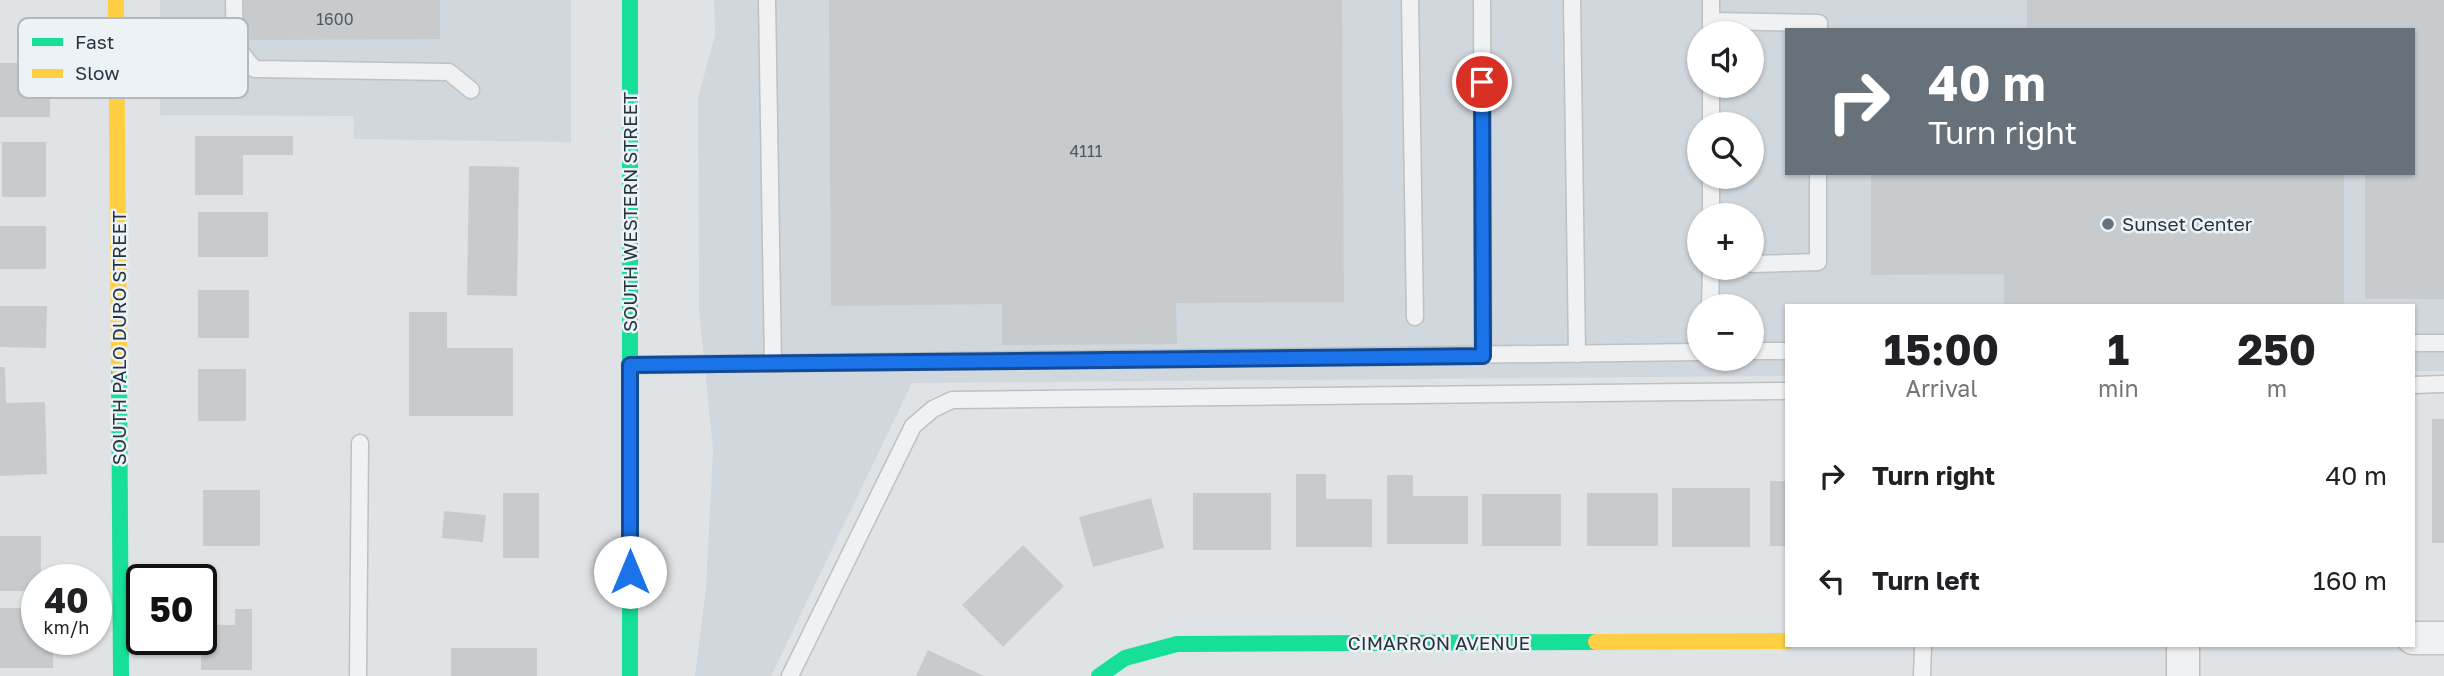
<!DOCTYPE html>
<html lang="en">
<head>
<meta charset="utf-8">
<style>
  body { margin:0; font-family:"Golos Text",sans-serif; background:#f6f6f6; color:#202124; height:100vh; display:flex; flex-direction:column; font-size:26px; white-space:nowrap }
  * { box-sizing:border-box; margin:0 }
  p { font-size:23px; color:#757577 }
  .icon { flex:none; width:38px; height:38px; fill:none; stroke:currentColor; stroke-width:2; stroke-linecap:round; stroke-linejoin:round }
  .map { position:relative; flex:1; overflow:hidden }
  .drawer { position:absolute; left:1785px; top:304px; width:630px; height:343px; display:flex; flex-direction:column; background:#fff; border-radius:0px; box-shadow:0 2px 5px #0004 }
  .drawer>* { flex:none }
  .top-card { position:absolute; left:1785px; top:28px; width:630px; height:147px; border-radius:0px; box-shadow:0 2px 5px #0004; background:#66717a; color:#fff; overflow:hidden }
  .buttons { position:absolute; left:1687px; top:21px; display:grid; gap:14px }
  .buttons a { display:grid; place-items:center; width:77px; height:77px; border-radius:50%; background:#fff; box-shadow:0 2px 5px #0004; font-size:35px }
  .speed { position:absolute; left:21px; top:564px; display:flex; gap:14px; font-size:35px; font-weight:700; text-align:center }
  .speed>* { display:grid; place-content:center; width:91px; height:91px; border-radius:50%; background:#fff; box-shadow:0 2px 5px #0004; line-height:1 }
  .speed small { font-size:18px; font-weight:400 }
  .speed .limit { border:4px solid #111; border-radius:10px; background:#fff; color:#111 }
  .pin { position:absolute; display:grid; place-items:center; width:60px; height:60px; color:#fff; margin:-30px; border:4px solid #fff; border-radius:50%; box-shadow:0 2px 7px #0007 }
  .me { position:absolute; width:77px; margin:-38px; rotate:0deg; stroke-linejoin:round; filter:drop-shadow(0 0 5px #0008) }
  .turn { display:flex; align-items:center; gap:24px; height:147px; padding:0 28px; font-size:32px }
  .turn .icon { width:91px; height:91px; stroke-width:2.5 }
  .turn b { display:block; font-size:49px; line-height:60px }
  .eta { display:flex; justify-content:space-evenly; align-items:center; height:119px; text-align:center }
  .eta b { font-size:42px; font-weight:700; line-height:49px }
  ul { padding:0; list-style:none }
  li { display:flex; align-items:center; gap:21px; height:105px; padding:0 28px }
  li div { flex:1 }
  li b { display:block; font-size:26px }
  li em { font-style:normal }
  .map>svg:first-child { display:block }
  .built { fill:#d0d7dd; fill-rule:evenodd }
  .building { fill:#c8cbce }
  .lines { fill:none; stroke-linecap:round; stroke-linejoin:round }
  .lane-casing { stroke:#bec1c3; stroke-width:19 }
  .street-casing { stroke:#bec1c3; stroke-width:35 }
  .lane { stroke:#eff1f2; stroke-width:16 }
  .street { stroke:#eff1f2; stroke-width:32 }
  .fast { stroke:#16e098; stroke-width:16 }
  .slow { stroke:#ffcf43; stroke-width:16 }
  .route-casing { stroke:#114b97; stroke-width:18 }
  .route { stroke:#1a73e8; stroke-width:12 }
  .poi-dot { fill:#66717a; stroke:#edf2f6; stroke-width:2.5 }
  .labels { text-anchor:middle; stroke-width:5; stroke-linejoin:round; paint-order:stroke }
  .number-label { font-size:16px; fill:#4e5a64 }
  .street-label { font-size:19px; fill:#253440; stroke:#edf2f6 }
  .poi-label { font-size:19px; fill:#253440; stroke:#edf2f6; text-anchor:start }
  .key { fill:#edf2f6; stroke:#b1b9bf; stroke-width:2 }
  .key-label { font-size:19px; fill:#253440 }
</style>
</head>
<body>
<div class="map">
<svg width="2444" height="676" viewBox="0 0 2444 676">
  <rect width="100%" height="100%" fill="#e0e3e5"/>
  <!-- built -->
  <g class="built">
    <polygon points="160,0 571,0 571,142 354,139 353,116 160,115"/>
    <path d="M714,0H2444V371H2413V306H1787V376L912,383L771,676H695L706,588L713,450L699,310L698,98L715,35ZM1787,30H2413V173H1787ZM1699,33H1752V86H1699ZM1699,124H1752V177H1699ZM1699,215H1752V268H1699ZM1699,306H1752V359H1699Z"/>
  </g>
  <!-- building -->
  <g class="building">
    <polygon points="229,0 440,0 440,39 229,40"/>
    <polygon points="829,0 1342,0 1344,302 1176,303 1177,344 1002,345 1002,304 831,306"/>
    <polygon points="2027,0 2444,0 2444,299 2365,299 2365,173 2413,173 2413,30 2027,30"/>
    <rect x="0" y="63" width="50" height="54"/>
    <polygon points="195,136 293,136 293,155 243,155 243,195 195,195"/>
    <rect x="2" y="142" width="44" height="55"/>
    <polygon points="469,166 519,167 517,296 467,295"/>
    <polygon points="1871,173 2344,173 2344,306 2004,306 2004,274 1871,275"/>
    <rect x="198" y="212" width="70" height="45"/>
    <rect x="0" y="226" width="46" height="43"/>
    <rect x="198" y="290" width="51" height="48"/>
    <polygon points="0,306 47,306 46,348 0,347"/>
    <polygon points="409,312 447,312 447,348 513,348 513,416 409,416"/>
    <polygon points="0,367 5,367 6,403 45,402 47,474 0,476"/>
    <rect x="198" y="369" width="48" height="52"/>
    <rect x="2432" y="419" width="12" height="124"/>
    <polygon points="1296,474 1326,474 1326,499 1372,499 1372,547 1296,547"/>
    <polygon points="1387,475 1413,475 1413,496 1468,496 1468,544 1387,544"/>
    <rect x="1770" y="481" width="17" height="65"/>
    <rect x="1672" y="488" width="78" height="59"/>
    <rect x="203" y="490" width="57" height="56"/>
    <rect x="503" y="493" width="36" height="65"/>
    <rect x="1193" y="493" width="78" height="57"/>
    <rect x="1587" y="493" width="71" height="53"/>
    <rect x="1482" y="494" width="79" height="52"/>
    <polygon points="1151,498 1164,548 1093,567 1079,517"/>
    <polygon points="444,511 486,515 483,542 442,538"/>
    <polygon points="0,536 41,536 41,579 37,579 37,591 0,591"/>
    <polygon points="1023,545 1064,586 1003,647 962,605"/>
    <polygon points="0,608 37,608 37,639 53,639 53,668 0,668"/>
    <polygon points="235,609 252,609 252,670 201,670 201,625 235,625"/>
    <rect x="451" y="648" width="86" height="28"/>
    <polygon points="928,650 984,676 916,676"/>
  </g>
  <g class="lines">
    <!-- lane casing -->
    <g class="lane-casing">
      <g id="lane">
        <path d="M234,0C235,30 231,47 255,69L449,72L471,90"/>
        <polyline points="767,0 773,364"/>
        <polyline points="1410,0 1415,317"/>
        <polyline points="1482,0 1483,356"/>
        <polyline points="1572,0 1577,354"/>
        <polyline points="1711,0 1711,33"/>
        <polyline points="1711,21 1819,23 1819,30"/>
        <polyline points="1711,86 1711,124"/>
        <polyline points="1711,177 1711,215"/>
        <polyline points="1752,264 1818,262 1818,173"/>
        <polyline points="1710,306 1711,268"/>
        <polyline points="2413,343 2444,343"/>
        <polyline points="1752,351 1787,351"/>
        <polyline points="630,365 1699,352"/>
        <polyline points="2413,385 2444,384"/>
        <polyline points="358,676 360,443"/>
        <polyline points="790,676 913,426 933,409 952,400 1787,391"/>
        <polyline points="1922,676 1923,646"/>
      </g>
    </g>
    <!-- street casing -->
    <g class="street-casing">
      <g id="street">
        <polyline points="2413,638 2444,638"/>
        <polyline points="2183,676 2183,646"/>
      </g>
    </g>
    <!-- lane -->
    <use href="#lane" class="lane"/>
    <!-- street -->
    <use href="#street" class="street"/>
    <!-- fast -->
    <g class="fast">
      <polyline points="630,0 630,676"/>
      <polyline points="119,368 121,676"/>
      <polyline points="1099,676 1125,658 1177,644 1596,642"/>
    </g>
    <!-- slow -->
    <g class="slow">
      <polyline points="116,0 119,368"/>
      <polyline points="1596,642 1787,641"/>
    </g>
  </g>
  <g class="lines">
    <!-- route casing -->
    <g class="route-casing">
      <polyline id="route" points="630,572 630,365 1483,356 1482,82"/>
    </g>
    <!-- route -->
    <use href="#route" class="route"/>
  </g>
  <!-- markers -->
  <circle class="poi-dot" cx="2108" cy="224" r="7"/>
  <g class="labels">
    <!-- number labels -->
    <g class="number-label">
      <text x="335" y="25">1600</text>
      <text x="1086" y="157">4111</text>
    </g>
    <!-- street labels -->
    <g class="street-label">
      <text transform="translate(630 212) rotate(-90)" y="7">SOUTH WESTERN STREET</text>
      <text transform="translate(119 338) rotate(-90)" y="7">SOUTH PALO DURO STREET</text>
      <text x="1439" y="650">CIMARRON AVENUE</text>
    </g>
    <!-- poi labels -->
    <g class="poi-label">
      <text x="2122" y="231">Sunset Center</text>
    </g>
  </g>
  <!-- legend -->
  <rect x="18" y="18" width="230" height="80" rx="10" class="key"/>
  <rect x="32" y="38" width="31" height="8" fill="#16e098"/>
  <rect x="32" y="69" width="31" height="9" fill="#ffcf43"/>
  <g class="key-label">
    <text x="75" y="49">Fast</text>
    <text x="75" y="80">Slow</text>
  </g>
</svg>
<div class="buttons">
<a><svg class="icon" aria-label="sound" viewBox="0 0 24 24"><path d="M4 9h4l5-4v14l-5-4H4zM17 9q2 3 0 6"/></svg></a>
<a><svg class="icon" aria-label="search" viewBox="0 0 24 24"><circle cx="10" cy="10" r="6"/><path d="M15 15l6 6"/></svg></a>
<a>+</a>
<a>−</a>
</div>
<div class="speed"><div>40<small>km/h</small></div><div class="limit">50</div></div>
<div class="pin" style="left:1482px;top:82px;background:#d93025"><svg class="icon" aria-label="arrive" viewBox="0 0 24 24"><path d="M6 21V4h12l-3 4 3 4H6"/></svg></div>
<svg class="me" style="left:630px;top:572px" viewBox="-20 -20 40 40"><circle r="19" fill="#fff"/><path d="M0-13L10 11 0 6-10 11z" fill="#1a73e8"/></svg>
<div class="top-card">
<div class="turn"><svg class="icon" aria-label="right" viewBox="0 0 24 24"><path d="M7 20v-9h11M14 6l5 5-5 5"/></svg><div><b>40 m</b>Turn right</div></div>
</div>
<section class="drawer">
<div class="eta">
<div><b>15:00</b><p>Arrival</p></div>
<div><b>1</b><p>min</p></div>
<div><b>250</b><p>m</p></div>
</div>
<ul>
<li><svg class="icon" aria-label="right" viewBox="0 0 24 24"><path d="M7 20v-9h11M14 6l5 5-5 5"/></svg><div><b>Turn right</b></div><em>40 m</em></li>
<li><svg class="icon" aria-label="left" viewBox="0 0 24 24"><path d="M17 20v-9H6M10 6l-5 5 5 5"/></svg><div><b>Turn left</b></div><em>160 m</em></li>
</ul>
</section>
</div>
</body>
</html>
